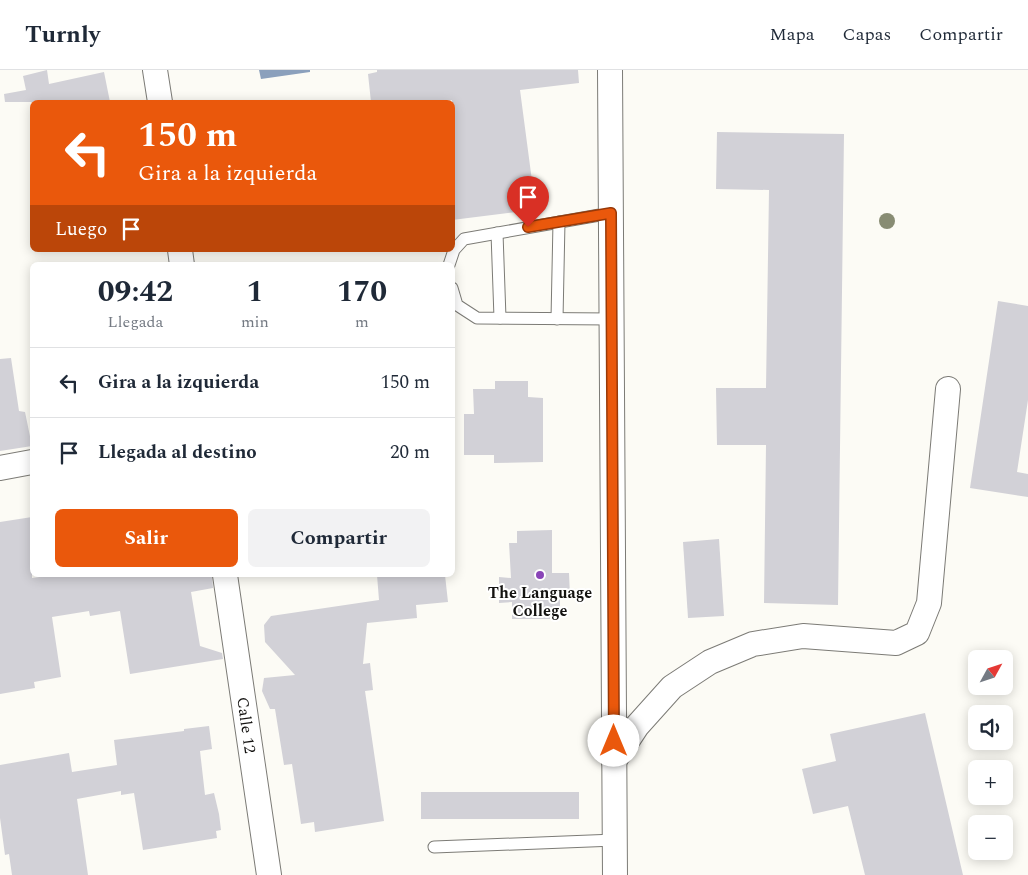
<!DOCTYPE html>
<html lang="es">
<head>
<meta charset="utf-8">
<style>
  body { margin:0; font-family:Spectral,serif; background:#f2f2f3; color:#1f2937; height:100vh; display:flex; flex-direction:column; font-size:19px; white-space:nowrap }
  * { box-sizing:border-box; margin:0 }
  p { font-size:16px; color:#747a83 }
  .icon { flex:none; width:28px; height:28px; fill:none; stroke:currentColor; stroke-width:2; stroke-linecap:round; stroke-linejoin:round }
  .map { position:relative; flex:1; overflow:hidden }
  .drawer { position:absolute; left:30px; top:192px; width:425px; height:315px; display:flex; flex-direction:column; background:#fff; border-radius:8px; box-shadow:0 2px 12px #0003 }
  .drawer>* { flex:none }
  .top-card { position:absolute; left:30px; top:30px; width:425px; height:152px; border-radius:8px; box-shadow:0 2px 12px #0003; background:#ea580c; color:#fff; overflow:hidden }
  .needle { width:32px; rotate:50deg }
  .tools { position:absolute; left:968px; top:580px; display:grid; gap:10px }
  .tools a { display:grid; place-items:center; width:45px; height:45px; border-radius:8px; background:#fff; box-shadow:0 2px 12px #0003; font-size:25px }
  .pin { position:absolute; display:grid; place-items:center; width:42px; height:42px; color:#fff; margin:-51px -21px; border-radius:50% 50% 50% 0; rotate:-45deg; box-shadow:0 0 5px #0007 }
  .pin .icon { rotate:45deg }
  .me { position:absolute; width:55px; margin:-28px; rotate:0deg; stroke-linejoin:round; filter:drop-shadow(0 0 4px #0008) }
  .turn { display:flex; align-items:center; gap:18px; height:105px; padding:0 25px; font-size:22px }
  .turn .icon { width:65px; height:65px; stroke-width:2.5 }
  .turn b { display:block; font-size:35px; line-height:42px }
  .then { display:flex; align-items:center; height:48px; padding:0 25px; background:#0003; gap:10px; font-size:19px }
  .eta { display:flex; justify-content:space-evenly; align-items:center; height:85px; text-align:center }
  .eta b { font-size:30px; font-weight:700; line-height:35px }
  .action { display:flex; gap:10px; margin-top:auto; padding:10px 25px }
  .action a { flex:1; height:58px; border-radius:8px; background:#ea580c; color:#fff; font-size:20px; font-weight:700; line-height:58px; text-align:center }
  .action a+a { background:#f2f2f3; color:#1f2937 }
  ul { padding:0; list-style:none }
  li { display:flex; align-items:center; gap:15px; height:70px; padding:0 25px; border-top:1px solid #e0e1e3 }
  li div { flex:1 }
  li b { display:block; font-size:19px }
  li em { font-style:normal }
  header { display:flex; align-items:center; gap:30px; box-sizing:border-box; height:70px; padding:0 25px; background:#fff; border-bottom:1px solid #e0e1e3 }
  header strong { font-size:24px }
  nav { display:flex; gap:28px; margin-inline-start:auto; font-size:18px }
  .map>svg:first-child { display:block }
  .water { fill:#8ba0bc }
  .building { fill:#d2d1d7 }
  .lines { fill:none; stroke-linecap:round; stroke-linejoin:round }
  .lane-casing { stroke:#7c7b76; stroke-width:13 }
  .street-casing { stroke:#7c7b76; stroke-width:26 }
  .lane { stroke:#fff; stroke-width:11 }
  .street { stroke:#fff; stroke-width:24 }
  .tree { fill:#888c73 }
  .route-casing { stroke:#983908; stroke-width:12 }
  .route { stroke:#ea580c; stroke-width:9 }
  .poi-dot { fill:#8944b7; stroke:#fff; stroke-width:2 }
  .labels { text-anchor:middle; stroke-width:4; stroke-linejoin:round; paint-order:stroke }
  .poi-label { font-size:16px; font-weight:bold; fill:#141311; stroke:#fff }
  .street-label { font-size:16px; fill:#141311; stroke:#fff }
</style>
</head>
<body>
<header>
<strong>Turnly</strong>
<nav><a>Mapa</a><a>Capas</a><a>Compartir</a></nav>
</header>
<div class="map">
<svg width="1028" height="805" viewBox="0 0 1028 805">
  <rect width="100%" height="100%" fill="#fcfbf5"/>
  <!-- water -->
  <polygon class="water" points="259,0 310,0 310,2 261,9"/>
  <!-- building -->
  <g class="building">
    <polygon points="47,0 49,14 104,2 110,32 5,32 4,24 26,20 23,6"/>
    <polygon points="377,0 578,0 579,13 520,20 534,126 514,129 516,142 452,150 452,30 433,32 371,32 368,4 377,2"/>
    <polygon points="717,62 844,64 838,535 764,533 766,375 717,375 716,318 766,318 769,120 716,119"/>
    <polygon points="998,231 1028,236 1028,330 1017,402 1028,404 1028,427 970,418"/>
    <polygon points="11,288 19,341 25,342 32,376 0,381 0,289"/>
    <polygon points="495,311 528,311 528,327 543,328 543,392 494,393 494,385 464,385 464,344 474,344 473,319 495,319"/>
    <polygon points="32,447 32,508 54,505 212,505 213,518 191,522 200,576 222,583 223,589 130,604 120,541 90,546 89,541 52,547 61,607 34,612 35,618 0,624 0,452"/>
    <polygon points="552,460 552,503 569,503 570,526 560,526 560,538 550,538 550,549 512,549 512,532 499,533 499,507 511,508 509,473 517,473 517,461"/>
    <polygon points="719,469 724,546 688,548 683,472"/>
    <polygon points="377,505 445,505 448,532 416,535 417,548 367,553 363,594 370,593 373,620 365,621 384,751 315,762 314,752 301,754 292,694 284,695 275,639 270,639 262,621 264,608 295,605 265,572 264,555 271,546 379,530"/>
    <polygon points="925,643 963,805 865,805 848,736 813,744 802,699 836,691 830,664"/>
    <polygon points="209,656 212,679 200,681 205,725 214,723 219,744 221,760 216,761 217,768 143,780 134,723 121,725 121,721 77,729 88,805 12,805 9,784 5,785 0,748 0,695 69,683 72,702 117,695 114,670 184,661 184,659"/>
    <rect x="421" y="722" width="158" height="27"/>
  </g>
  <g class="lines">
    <!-- lane casing -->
    <g class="lane-casing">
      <g id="lane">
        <polyline points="497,163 500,248"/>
        <polyline points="449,195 454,180 464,169 611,143"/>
        <polyline points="452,218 457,235 477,248 612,249"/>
        <polyline points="557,249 559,152"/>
        <polyline points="434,777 615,770"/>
      </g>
    </g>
    <!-- street casing -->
    <g class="street-casing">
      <g id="street">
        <polyline points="155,0 160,32"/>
        <polyline points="610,0 615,805"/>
        <polyline points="180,180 182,195"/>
        <polyline points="0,398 32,392"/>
        <polyline points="225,505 269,805"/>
        <polyline points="614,691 637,656 672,617 710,592 753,574 803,566 896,573 917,563 929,533 948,319"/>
      </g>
    </g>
    <!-- lane -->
    <use href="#lane" class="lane"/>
    <!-- street -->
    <use href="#street" class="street"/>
  </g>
  <!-- trees -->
  <circle class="tree" cx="887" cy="151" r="8"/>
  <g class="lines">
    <!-- route casing -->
    <g class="route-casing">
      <polyline id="route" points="528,157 611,143 614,671"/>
    </g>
    <!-- route -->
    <use href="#route" class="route"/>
  </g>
  <!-- markers -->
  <circle class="poi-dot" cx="540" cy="505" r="5"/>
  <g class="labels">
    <!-- poi labels -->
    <g class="poi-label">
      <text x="540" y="528">The Language<tspan x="540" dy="18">College</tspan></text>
    </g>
    <!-- street labels -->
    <g class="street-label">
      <text transform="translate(247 655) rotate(82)" y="6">Calle 12</text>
    </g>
  </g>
</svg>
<div class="tools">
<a><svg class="needle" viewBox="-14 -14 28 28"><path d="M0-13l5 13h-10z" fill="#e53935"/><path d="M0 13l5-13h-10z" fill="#747a83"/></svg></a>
<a><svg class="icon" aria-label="sound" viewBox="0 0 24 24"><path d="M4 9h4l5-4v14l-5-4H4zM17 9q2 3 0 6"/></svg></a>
<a>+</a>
<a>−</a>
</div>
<div class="pin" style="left:528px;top:157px;background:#d93025"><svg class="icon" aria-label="arrive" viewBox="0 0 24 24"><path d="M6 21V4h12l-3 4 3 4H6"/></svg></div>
<svg class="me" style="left:614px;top:671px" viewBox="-20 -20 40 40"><circle r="19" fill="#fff"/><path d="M0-13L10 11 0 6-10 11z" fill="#ea580c"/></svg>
<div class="top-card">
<div class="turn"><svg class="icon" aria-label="left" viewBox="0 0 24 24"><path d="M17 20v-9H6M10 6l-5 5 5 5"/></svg><div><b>150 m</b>Gira a la izquierda</div></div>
<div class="then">Luego<svg class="icon" aria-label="arrive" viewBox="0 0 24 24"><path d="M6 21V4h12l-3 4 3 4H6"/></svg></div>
</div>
<section class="drawer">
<div class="eta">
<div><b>09:42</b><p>Llegada</p></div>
<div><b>1</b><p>min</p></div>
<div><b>170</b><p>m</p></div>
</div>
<ul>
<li><svg class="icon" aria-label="left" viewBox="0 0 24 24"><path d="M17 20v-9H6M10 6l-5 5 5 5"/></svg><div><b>Gira a la izquierda</b></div><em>150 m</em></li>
<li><svg class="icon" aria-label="arrive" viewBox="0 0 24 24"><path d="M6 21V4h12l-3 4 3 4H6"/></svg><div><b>Llegada al destino</b></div><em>20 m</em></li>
</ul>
<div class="action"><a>Salir</a><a>Compartir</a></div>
</section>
</div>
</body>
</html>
